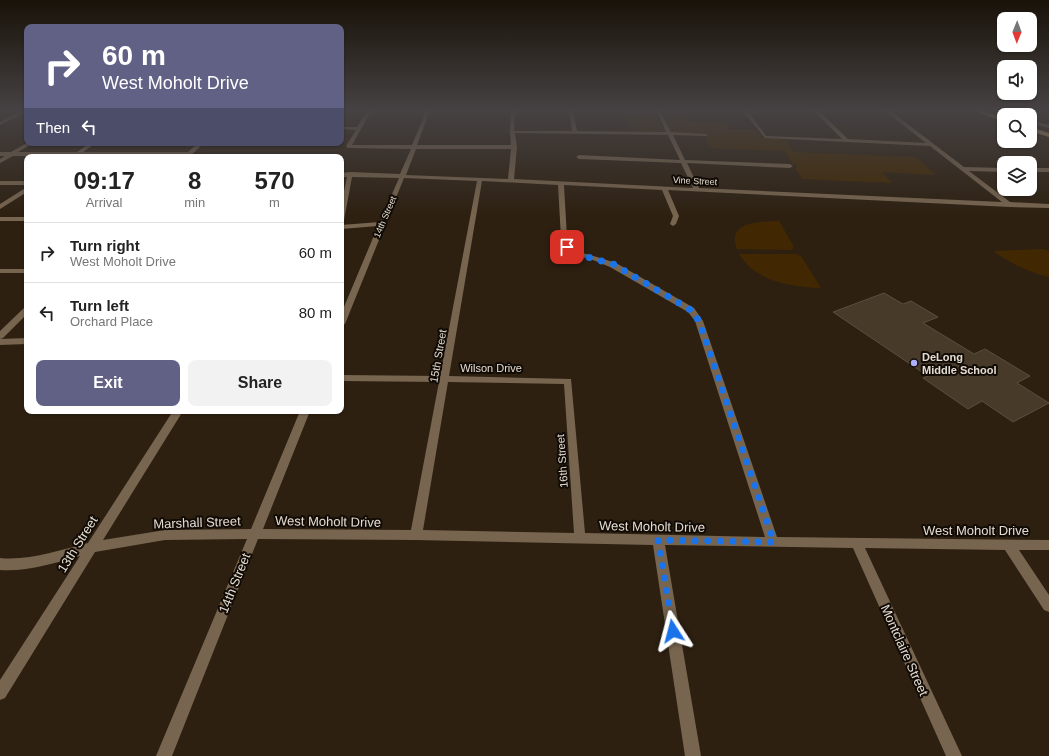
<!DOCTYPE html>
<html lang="en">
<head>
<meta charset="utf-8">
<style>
  body { margin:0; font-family:Arial,sans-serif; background:#f2f2f2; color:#222; height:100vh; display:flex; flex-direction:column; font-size:15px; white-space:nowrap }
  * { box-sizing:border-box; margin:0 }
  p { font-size:13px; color:#767676 }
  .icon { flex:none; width:22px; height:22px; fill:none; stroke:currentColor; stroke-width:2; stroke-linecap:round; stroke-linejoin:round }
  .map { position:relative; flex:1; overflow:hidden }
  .side { position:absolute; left:24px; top:154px; width:320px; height:260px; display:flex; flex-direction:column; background:#fff; border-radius:8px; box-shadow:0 1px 3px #0004 }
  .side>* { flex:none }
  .banner { position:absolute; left:24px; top:24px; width:320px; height:122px; border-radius:8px; box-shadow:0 1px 3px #0004; background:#606184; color:#fff; overflow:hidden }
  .needle { width:26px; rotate:181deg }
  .fabs { position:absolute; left:997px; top:12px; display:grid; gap:8px }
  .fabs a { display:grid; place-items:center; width:40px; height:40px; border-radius:8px; background:#fff; box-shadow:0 1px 3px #0004; font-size:20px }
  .pin { position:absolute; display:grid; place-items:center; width:34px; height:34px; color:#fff; margin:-17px; border-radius:8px; box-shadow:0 2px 6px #0006 }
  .me { position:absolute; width:44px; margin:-22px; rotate:351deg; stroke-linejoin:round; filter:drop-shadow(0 0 3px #0008) }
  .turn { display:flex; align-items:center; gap:14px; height:84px; padding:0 12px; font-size:18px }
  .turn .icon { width:52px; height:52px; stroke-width:2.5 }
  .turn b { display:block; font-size:28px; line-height:34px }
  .then { display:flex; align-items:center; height:38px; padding:0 12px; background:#0003; gap:8px; font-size:15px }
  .eta { display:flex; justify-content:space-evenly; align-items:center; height:68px; text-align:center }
  .eta b { font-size:24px; font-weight:800; line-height:28px }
  .action { display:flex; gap:8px; margin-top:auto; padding:8px 12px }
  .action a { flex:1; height:46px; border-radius:8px; background:#606184; color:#fff; font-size:16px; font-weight:800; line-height:46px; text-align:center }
  .action a+a { background:#f2f2f2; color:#222 }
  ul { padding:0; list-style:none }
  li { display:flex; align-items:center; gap:12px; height:60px; padding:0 12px; border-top:1px solid #e0e0e0 }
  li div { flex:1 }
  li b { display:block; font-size:15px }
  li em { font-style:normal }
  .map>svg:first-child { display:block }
  .green { fill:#412802 }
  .building { fill:#473a29; stroke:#5c4e3d }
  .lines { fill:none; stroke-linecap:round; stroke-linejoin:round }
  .minor { fill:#78654f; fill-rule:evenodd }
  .major { fill:#cea777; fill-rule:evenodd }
  .route { stroke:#1a73e8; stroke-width:7; stroke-dasharray:0 12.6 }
  .poi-dot { fill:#acaffb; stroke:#110b05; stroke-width:1.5 }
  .labels { text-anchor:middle; stroke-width:4; stroke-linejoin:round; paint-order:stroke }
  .far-street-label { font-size:9px; fill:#e4dcd2; stroke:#110b05 }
  .street-label { font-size:11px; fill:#e4dcd2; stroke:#110b05 }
  .poi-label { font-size:11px; font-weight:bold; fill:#e4dcd2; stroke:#110b05; text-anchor:start }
  .near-street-label { font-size:13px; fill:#e4dcd2; stroke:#110b05 }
</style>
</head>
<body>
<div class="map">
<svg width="1049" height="756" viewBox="0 0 1049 756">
  <rect width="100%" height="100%" fill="#2d2011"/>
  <!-- green -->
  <g class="green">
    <polygon points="623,110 654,110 664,131 632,131"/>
    <polygon points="661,110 685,110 692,122 725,122 729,129 754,129 762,137 786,140 793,152 916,157 936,175 882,172 892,183 802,179 795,168 797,166 793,164 784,151 710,148 705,135 672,133"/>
    <path d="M779,221L794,247L792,250L737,249C726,221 760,222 779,221Z"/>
    <path d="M1043,249L1049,251V277C1028,272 1010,263 993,251Z"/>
    <path d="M739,254H796L801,256L821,288C791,287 756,282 739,254Z"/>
  </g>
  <!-- building -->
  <polygon class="building" points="884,293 903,304 911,301 938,317 923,323 974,354 985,349 1030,376 1017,383 1049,403 1013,422 982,401 968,409 923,378 928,376 833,312"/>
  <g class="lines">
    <!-- minor -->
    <g class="minor">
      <polygon points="23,110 27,110 27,112 0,125 0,122"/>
      <path d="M368,110H372L352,145H412L424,116V110H428V116L417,145H511L510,132L511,110H515L514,131H572L569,110H573L577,131L666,132L656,110H660L671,132L706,134L708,135L706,136L673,135L685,160L790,164L793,166L790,168L687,163L699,188L1002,202L930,146L765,138L742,110H747L766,136L842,139L813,110H818L848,139L926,143L884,110H889L964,167L1004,168V172L969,171L1010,202L1049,204V208L1010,207L668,190L679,216L676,224L673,226L670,224L673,216L662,190L564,185L567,238L570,246L579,252L597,257L616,263L694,308L703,321L777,537L1049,540V550H1019L1049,595V612L1044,610L1005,550L865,548L962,756H946L853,548L665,545L701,756H685L653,545L416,540L258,539L172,756H156L247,539L165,540L95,552L5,698L0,700V680L80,556C55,563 26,572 0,570V558C28,561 61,550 88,543L173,411H183L103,540L165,530L251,529L300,411H310L263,529L411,530L439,382L341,381V375L440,376L477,181L404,178L345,324L341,326V314L378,226L341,229V225L380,222L399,178L352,177L344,220L341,222V205L347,177H341V173L350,172L400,174L411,149L348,148L346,146L356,130L341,129V127H357ZM515,133L668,135L680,160L579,155L576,157L579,159L681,163L693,188L514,179L517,147ZM416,149H511L508,179L406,175ZM482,181L558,185L561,238L565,248L575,255L593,260L610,267L688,312L695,321L765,537L585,533L571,379L449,376ZM448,382L564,384L574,533L423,530Z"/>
      <polygon points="996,110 1003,110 1014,115 1008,115"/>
      <polygon points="1030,120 1049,125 1049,128 1030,123"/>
      <polygon points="27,143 33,143 18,152 77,152 90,143 96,143 83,152 188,152 198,143 204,143 189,157 183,157 184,156 13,156 0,163 0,159 5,156 0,156 0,152 11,152"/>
      <rect x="1030" y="168" width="19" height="4"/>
      <rect x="0" y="181" width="27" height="4"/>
      <polygon points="27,187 27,192 0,209 0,204"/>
      <rect x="0" y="217" width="27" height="4"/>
      <rect x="0" y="269" width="27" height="4"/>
      <polygon points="24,308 27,308 27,314 3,338 0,339 0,331"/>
      <polygon points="27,338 27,344 0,345 0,339"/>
    </g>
    <!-- major -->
    <g class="major">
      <polygon points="973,110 981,110 1004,118 1004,122"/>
      <polygon points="1030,127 1049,133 1049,137 1030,131"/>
    </g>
  </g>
  <!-- sky -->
  <linearGradient id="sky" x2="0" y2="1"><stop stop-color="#191209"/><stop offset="0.51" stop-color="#464243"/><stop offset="1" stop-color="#464243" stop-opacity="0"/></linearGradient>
  <rect width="1049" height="216" fill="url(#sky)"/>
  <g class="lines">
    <!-- route -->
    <polyline class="route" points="567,247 576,254 613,264 691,310 699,321 774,542 658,540 673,631"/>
  </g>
  <!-- markers -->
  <circle class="poi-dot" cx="914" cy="363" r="4"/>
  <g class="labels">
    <!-- far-street labels -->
    <g class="far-street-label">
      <text transform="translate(695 181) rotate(3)" y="3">Vine Street</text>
      <text transform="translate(385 217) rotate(-67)" y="3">14th Street</text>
    </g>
    <!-- street labels -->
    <g class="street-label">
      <text transform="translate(438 356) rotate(-80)" y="4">15th Street</text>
      <text x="491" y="372">Wilson Drive</text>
      <text transform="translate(562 461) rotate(-94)" y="4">16th Street</text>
    </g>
    <!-- poi labels -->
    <g class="poi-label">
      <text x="922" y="361">DeLong<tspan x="922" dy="13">Middle School</tspan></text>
    </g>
    <!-- near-street labels -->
    <g class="near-street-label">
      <text transform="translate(328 521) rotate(1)" y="5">West Moholt Drive</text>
      <text transform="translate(197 522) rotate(-2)" y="5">Marshall Street</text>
      <text transform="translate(652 526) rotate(1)" y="5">West Moholt Drive</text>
      <text x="976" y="535">West Moholt Drive</text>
      <text transform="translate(77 544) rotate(-58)" y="5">13th Street</text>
      <text transform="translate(234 583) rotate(-68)" y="5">14th Street</text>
      <text transform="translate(905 650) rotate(66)" y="5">Montclaire Street</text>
    </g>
  </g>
</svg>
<div class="fabs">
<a><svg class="needle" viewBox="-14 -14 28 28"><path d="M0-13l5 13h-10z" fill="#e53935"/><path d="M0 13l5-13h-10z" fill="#767676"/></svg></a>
<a><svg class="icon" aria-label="sound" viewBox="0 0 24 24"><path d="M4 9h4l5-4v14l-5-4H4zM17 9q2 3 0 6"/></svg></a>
<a><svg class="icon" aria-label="search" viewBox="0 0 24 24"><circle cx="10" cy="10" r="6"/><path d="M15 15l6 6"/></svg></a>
<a><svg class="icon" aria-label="layers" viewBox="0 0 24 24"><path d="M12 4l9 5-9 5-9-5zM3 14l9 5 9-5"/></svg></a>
</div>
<div class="pin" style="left:567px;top:247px;background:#d93025"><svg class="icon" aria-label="arrive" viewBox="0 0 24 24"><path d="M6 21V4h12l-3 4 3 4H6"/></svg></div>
<svg class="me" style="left:673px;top:631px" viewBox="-20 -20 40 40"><path d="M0-17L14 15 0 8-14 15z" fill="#1a73e8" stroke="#fff" stroke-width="4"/></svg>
<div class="banner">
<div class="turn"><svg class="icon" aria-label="right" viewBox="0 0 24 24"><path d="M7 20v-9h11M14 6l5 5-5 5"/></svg><div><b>60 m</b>West Moholt Drive</div></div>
<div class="then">Then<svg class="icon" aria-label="left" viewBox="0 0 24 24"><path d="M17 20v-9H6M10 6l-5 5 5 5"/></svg></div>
</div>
<section class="side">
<div class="eta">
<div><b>09:17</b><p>Arrival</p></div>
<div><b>8</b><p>min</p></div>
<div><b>570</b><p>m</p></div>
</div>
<ul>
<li><svg class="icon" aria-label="right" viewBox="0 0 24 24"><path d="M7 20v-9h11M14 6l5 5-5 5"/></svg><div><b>Turn right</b><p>West Moholt Drive</p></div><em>60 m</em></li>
<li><svg class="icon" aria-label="left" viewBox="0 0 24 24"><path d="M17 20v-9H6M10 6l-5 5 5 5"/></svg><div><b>Turn left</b><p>Orchard Place</p></div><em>80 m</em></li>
</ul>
<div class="action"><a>Exit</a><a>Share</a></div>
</section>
</div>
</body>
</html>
